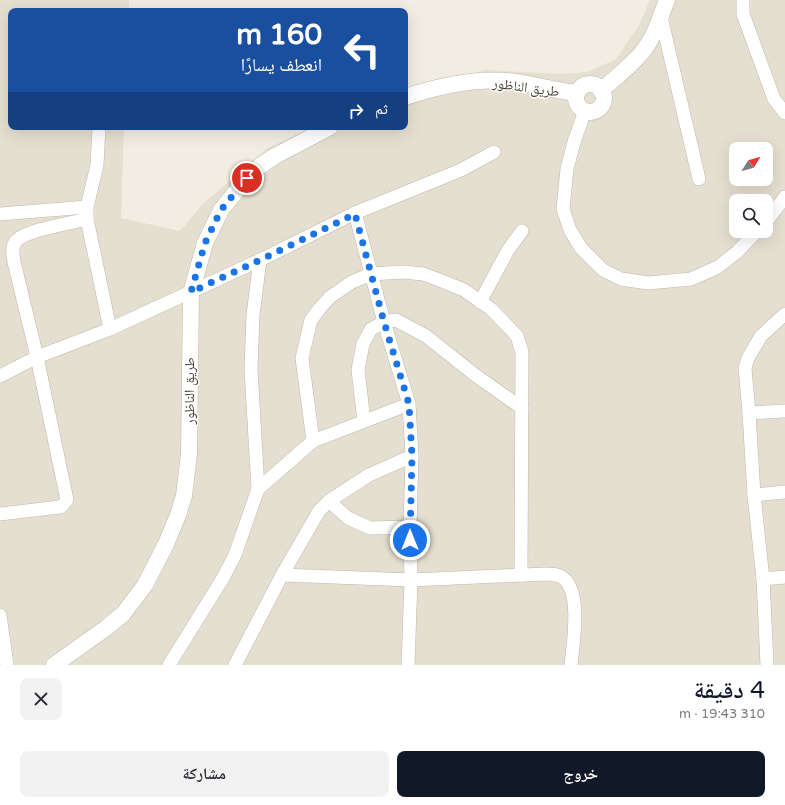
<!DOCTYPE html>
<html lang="ar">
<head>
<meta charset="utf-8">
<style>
  body { margin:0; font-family:"Varela Round","Noto Naskh Arabic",sans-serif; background:#f2f2f3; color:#2b2b33; direction:rtl; height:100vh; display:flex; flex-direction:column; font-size:15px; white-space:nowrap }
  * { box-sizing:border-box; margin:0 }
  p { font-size:13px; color:#7c7c81 }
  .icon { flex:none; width:22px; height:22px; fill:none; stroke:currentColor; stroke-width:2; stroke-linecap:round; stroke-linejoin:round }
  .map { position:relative; height:665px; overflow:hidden; direction:ltr }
  .drawer { display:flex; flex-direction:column; background:#fff; flex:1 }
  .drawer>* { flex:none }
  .hud { position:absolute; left:8px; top:8px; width:400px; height:122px; border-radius:8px; box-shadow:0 4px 16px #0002; direction:rtl; background:#1a4fa0; color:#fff; overflow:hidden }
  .needle { width:26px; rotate:53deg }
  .tools { position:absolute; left:729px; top:142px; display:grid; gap:8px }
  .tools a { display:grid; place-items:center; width:44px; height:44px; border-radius:8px; background:#fff; box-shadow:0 4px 16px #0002; font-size:20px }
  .pin { position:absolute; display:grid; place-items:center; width:34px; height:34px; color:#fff; margin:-17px; border:2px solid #fff; border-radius:50%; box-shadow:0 1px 4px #0007 }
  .me { position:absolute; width:44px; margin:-22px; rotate:0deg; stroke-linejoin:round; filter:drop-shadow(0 0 3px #0008) }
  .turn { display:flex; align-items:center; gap:14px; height:84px; padding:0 20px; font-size:18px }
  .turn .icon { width:52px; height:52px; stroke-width:2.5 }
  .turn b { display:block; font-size:28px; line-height:34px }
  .then { display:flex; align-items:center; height:38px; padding:0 20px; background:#0003; gap:8px; font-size:15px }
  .round { display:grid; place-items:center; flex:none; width:42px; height:42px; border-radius:8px; background:#f2f2f3 }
  .headline { display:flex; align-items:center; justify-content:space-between; height:68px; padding:0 20px }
  h1 { font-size:24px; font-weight:600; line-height:30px; color:#111827 }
  .button { display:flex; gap:8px; margin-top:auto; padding:8px 20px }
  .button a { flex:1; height:46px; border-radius:8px; background:#111827; color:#fff; font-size:16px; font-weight:600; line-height:46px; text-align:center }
  .button a+a { background:#f2f2f3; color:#2b2b33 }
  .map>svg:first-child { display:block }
  .residential { fill:#e5dfd1; fill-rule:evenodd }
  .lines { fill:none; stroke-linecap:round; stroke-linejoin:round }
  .minor-casing { stroke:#bfb8a9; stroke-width:14 }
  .tertiary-casing { stroke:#bfb8a9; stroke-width:17 }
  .minor { stroke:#fff; stroke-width:13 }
  .tertiary { stroke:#fff; stroke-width:16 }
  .route { stroke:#1a73e8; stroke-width:7; stroke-dasharray:0 12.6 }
  .labels { text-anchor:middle; stroke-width:3; stroke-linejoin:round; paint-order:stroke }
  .street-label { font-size:14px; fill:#433d33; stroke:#fff }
</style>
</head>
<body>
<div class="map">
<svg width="785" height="665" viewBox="0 0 785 665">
  <rect width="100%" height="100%" fill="#f1ede3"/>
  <!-- residential -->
  <path class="residential" d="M0,0H129V11H11V127H124L121,218L180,231L202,205L267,148L314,127H405V88L486,70L560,74L588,72L616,59L639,25L650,0H785V665H0ZM736,149H766V179H736ZM736,201H766V231H736Z"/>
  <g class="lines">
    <!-- minor casing -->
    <g class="minor-casing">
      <g id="minor">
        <polyline points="743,0 743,14 774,99 785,113"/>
        <polyline points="661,17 699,179"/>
        <polyline points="585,111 574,142 567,169 563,209 570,230 581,248 603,270 621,279 648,283 691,279 718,267 737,252 757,231"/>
        <polyline points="87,207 97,165 99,127"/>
        <polyline points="355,213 384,322 409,404 412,456 410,527 411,580 408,665"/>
        <polyline points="0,214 87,207 87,219"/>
        <polyline points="766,222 785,197"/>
        <polyline points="480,302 508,250 522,231"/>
        <polyline points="0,376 37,357 110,329 260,260 355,213 461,170 494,152"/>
        <polyline points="749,413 785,411"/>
        <polyline points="364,421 358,370 363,344 371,329 384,322 396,320 426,336 475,375 522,408"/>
        <polyline points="313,441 302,358 311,320 320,308 330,297 352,282 371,274 403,272 423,274 442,281 464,290 491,309 517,336 522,352 521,575"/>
        <polyline points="258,489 251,369 253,315 260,260"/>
        <polyline points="754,495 785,492"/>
        <polyline points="329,501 348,518 370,528 410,527"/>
        <path d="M0,514L60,507L63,505L67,500L37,357L14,262C13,255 11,247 16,241C25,230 72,223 87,219L110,329"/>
        <path d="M282,575L411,580L545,574C551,574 558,574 563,578C582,592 573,644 571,665"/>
        <polyline points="763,579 785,577"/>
        <polyline points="0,615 7,665"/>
        <polyline points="169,665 223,578 235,555 258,489 313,441 409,404"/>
        <polyline points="235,665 282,575 319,511 329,501 369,475 412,456"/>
        <polyline points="767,665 763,579 754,495 749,413 745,368 748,358 761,336 785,314"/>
      </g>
    </g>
    <!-- tertiary casing -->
    <g class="tertiary-casing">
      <g id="tertiary">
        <circle cx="590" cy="98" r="14"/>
        <path d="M601,91C619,74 641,59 652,37C658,26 662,12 667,0"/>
        <path d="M405,97C438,86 473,78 507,81C531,83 554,91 577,93"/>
        <polyline points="54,665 106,628 123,614 145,585 166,544 178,515 184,496 189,454 191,293 205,243 221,210 247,178 260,166 275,156 330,127"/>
      </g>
    </g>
    <!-- minor -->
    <use href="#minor" class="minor"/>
    <!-- tertiary -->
    <use href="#tertiary" class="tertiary"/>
  </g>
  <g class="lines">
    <!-- route -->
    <polyline class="route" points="247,178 221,210 205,243 191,292 260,260 355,214 384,322 409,404 412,456 410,540"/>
  </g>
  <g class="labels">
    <!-- street labels -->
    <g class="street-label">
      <text transform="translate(526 87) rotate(8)" y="5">طريق الناظور</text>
      <text transform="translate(189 391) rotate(-90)" y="5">طريق الناظور</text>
    </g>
  </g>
</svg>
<div class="tools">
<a><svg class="needle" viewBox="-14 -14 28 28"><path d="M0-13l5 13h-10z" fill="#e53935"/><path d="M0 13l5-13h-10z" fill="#7c7c81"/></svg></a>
<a><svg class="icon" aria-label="search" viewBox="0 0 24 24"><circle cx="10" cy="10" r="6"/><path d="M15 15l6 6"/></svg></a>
</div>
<div class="pin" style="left:247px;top:178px;background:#d93025"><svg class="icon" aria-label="arrive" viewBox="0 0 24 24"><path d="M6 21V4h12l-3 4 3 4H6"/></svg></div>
<svg class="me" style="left:410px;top:540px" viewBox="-20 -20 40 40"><circle r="17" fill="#1a73e8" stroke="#fff" stroke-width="3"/><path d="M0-11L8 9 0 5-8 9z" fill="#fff"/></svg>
<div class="hud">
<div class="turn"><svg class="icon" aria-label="left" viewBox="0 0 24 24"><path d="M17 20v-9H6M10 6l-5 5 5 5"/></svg><div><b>160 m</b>انعطف يسارًا</div></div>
<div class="then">ثم<svg class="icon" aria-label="right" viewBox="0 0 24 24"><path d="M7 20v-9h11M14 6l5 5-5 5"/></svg></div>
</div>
</div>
<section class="drawer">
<div class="headline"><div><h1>4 دقيقة</h1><p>310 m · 19:43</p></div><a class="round"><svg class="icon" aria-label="close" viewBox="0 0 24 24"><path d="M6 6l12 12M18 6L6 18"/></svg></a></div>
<div class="button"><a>خروج</a><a>مشاركة</a></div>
</section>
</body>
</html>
